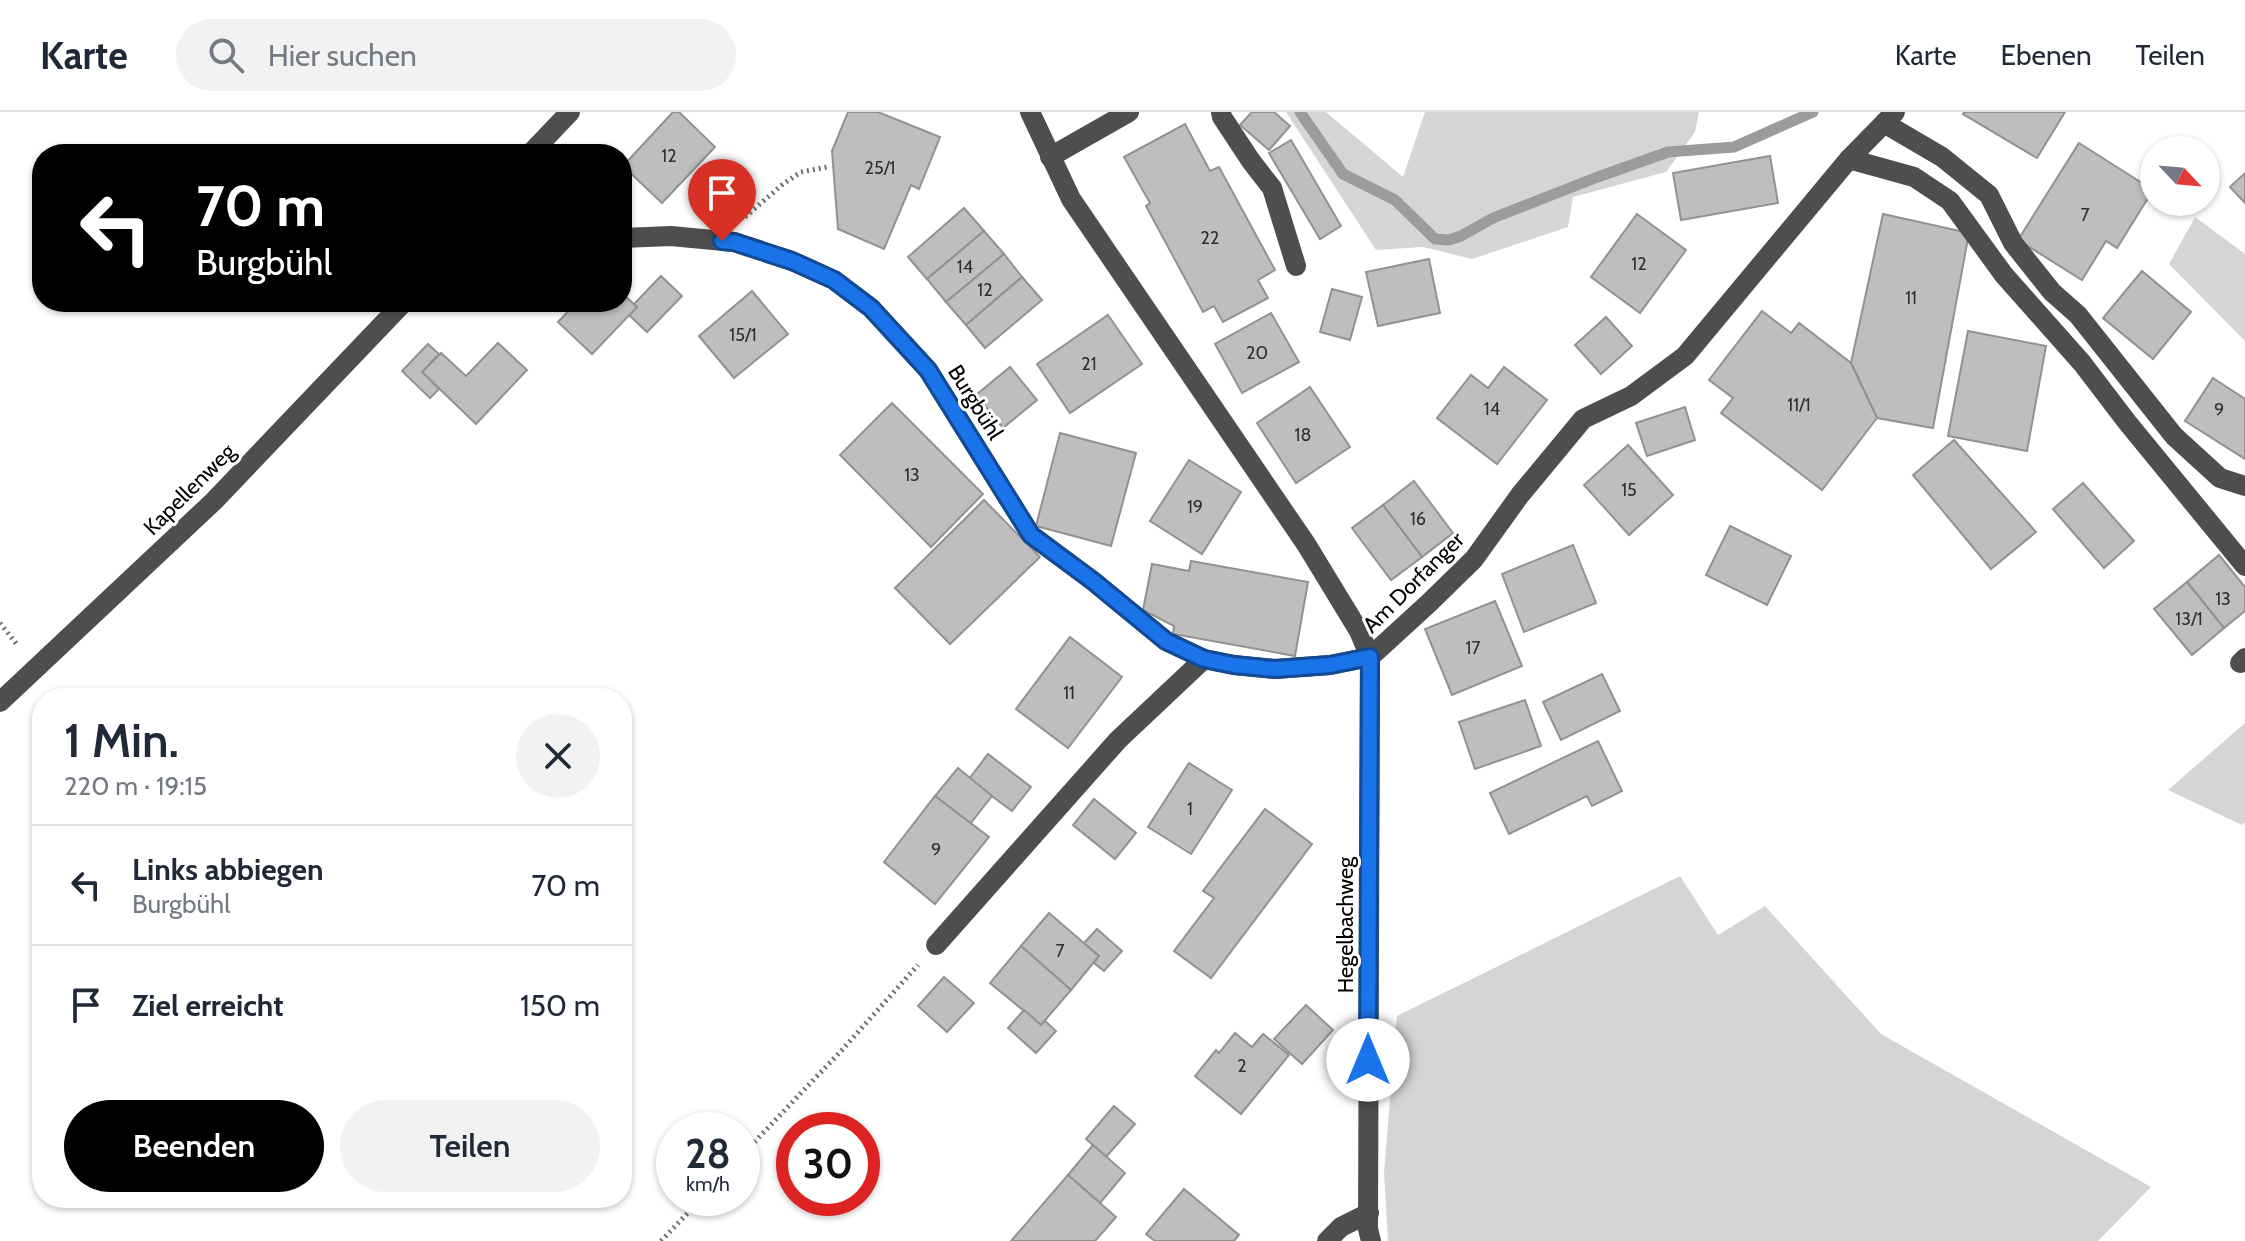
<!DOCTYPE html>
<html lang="de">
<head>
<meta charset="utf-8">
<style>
  body { margin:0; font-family:Cabin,sans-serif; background:#f2f2f3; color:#1f2937; height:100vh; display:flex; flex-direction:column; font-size:30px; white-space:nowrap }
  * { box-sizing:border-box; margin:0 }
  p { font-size:26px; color:#747a83 }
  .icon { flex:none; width:44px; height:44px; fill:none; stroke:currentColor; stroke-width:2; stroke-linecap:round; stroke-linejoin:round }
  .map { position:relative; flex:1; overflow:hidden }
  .details { position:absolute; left:32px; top:576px; width:600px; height:520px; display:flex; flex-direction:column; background:#fff; border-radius:32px; box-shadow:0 2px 6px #0004 }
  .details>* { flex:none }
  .guide { position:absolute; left:32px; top:32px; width:600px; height:168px; border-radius:32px; box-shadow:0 2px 6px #0004; background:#000; color:#fff; overflow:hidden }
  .needle { width:52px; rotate:116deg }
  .fabs { position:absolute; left:2140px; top:24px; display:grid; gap:16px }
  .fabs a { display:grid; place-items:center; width:80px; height:80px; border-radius:50%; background:#fff; box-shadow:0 2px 6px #0004; font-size:40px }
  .speed { position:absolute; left:656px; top:1000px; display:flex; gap:16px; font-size:40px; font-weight:700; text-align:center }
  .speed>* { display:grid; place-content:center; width:104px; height:104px; border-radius:50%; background:#fff; box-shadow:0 2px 6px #0004; line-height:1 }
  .speed small { font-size:20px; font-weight:400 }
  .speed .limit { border:12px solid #d22; background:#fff; color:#111 }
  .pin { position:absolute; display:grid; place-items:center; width:68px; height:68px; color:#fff; margin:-82px -34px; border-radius:50% 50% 50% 0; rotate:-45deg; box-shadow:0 0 8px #0007 }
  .pin .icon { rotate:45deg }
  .me { position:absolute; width:88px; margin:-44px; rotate:0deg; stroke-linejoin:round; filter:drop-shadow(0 0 6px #0008) }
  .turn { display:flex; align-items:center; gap:28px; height:168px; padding:0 32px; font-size:36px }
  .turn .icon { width:104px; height:104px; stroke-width:2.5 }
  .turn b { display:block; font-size:56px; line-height:68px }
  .round { display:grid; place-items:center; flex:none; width:84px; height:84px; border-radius:42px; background:#f2f2f3 }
  .headline { display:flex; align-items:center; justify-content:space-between; height:136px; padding:0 32px }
  h1 { font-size:48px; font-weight:600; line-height:60px }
  .action { display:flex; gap:16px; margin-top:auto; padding:16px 32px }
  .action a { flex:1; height:92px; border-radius:48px; background:#000; color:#fff; font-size:32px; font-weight:600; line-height:92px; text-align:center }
  .action a+a { background:#f2f2f3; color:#1f2937 }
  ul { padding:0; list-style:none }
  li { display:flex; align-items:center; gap:24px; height:120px; padding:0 32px; border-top:2px solid #e0e1e3 }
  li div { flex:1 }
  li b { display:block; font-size:30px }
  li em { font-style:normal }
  header { display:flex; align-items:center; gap:48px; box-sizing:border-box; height:112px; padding:0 40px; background:#fff; border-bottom:2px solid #e0e1e3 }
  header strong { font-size:38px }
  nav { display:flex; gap:44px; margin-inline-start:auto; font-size:28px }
  .search { width:560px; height:72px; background:#f2f2f3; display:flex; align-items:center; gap:20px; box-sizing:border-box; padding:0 28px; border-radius:44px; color:#747a83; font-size:30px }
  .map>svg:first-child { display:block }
  .green { fill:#d5d5d5 }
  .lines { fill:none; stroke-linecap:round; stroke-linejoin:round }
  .stream { stroke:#9c9c9c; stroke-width:11 }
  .building { fill:#bebebe; stroke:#929292; stroke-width:2 }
  .path { stroke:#707070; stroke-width:5; stroke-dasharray:2 4; stroke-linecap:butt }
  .minor { stroke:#4e4e4e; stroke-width:20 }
  .route-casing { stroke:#114b97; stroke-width:20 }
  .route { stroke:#1a73e8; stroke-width:14 }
  .labels { text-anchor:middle; stroke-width:6; stroke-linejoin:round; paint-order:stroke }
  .number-label { font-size:18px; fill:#303030 }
  .street-label { font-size:22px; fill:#000; stroke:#fff }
</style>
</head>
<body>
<header>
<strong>Karte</strong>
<div class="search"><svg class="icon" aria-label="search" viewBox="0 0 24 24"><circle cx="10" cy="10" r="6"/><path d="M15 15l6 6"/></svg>Hier suchen</div>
<nav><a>Karte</a><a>Ebenen</a><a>Teilen</a></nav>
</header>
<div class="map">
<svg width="2245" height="1129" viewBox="0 0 2245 1129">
  <rect width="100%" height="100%" fill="#fff"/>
  <!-- green -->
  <g class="green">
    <polygon points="1286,0 1326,0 1403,65 1425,0 1699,0 1695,20 1666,60 1573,85 1568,115 1472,147 1423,135 1376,138"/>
    <polygon points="2195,105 2245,142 2245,229 2169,152"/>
    <polygon points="2245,611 2245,710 2242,713 2168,678"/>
    <polygon points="1680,764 1718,823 1765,794 1881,922 2151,1075 2098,1129 1388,1129 1384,1060 1397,904"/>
  </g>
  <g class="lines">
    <!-- stream -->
    <polyline class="stream" points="1300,0 1343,62 1395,88 1435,127 1449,128 1461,124 1493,106 1595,66 1668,40 1734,35 1813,0"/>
  </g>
  <!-- building -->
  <g class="building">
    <polygon points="673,0 679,0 715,35 662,91 623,54"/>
    <polygon points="848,0 878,0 940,25 919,77 911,73 884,137 838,117 832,39"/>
    <polygon points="1252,0 1274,0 1290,14 1269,38 1240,13"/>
    <polygon points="1964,0 2065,0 2037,46 1963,2"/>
    <polygon points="1185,12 1210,59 1219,55 1275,158 1258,168 1268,186 1223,210 1214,194 1203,200 1146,94 1150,91 1124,45"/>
    <polygon points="1291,28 1341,114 1320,127 1269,41"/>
    <polygon points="2079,31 2153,78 2117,136 2106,129 2082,168 2018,128"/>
    <polygon points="1770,44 1778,91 1681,108 1673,61"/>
    <polygon points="2245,61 2245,91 2230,75"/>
    <polygon points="964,96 984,119 927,167 908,145"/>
    <polygon points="1637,102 1686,138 1640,201 1591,165"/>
    <polygon points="1883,102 1969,121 1933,316 1877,306 1851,251"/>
    <polygon points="984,119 1004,142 946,190 927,167"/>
    <polygon points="1004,142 1022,165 966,213 946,190"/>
    <polygon points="1429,147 1440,201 1378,214 1366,160"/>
    <polygon points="2142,159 2191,200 2153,247 2103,206"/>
    <polygon points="661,164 682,184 647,220 629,203 637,195 634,192"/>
    <polygon points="1022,165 1042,188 985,236 966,213"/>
    <polygon points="1332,177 1362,185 1350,228 1320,220"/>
    <polygon points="752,179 788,222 734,266 699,224"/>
    <polygon points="622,181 637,195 592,242 558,210 577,190 622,190"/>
    <polygon points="1762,199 1791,221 1799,211 1851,251 1877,306 1822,378 1721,301 1733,286 1709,268"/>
    <polygon points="1271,201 1299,250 1242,281 1215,232"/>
    <polygon points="1108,203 1142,252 1070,301 1037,252"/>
    <polygon points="1606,205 1632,234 1601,262 1575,233"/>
    <polygon points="1968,219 2046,234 2027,339 1948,324"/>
    <polygon points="498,231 527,258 476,312 422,260 441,241 466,264"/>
    <polygon points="428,232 439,242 422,260 439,277 430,286 402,259"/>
    <polygon points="1010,255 1037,288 1003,316 976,283"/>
    <polygon points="1504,255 1547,288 1497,352 1437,306 1471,263 1488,276"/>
    <polygon points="2213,266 2245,287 2245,347 2185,309"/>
    <polygon points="1310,275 1350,335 1296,371 1257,311"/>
    <polygon points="892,291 983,382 931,435 840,343"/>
    <polygon points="1685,295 1695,328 1647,344 1636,311"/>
    <polygon points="1060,321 1136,341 1111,434 1036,414"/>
    <polygon points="1954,328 2036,420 1991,457 1913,363"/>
    <polygon points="1628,333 1673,383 1629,423 1584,373"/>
    <polygon points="1189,348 1241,380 1202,442 1150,409"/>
    <polygon points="1414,369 1453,421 1422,445 1383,393"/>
    <polygon points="2083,371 2134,429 2104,456 2053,397"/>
    <polygon points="984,388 1040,445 950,532 895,476"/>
    <polygon points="1383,393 1422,445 1391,468 1352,416"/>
    <polygon points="1730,414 1791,444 1767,493 1706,463"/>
    <polygon points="1573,433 1596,491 1524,520 1502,462"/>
    <polygon points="2219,443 2245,475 2245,499 2224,516 2187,470"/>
    <polygon points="1191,449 1308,470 1295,544 1173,522 1174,514 1143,498 1152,452 1189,459"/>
    <polygon points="2187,470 2224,516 2192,543 2154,497"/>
    <polygon points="1495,489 1522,554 1452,583 1425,517"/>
    <polygon points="1070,525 1122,565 1068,636 1016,597"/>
    <polygon points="1602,562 1620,599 1561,628 1543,590"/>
    <polygon points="1525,588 1541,634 1475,657 1459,610"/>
    <polygon points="1598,629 1622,679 1592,694 1587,684 1509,722 1490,681"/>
    <polygon points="988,642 1031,675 1012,699 969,667"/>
    <polygon points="1189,651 1232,678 1191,742 1148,715"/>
    <polygon points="958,656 992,684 970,712 935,684"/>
    <polygon points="935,684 989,725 935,792 884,750"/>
    <polygon points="1094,687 1136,721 1115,747 1073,713"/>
    <polygon points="1265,697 1312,732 1211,866 1174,839 1214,786 1203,779"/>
    <polygon points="1049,801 1099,844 1071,878 1021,834"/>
    <polygon points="1097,817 1122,839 1104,859 1094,851 1099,844 1084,831"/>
    <polygon points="1021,834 1071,878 1041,913 990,871"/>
    <polygon points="944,865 974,891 947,920 918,894"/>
    <polygon points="1306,893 1333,918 1302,952 1274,927"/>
    <polygon points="1024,898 1041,913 1045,909 1056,919 1036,941 1008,916"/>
    <polygon points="1235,921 1252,935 1263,922 1289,943 1241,1002 1195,964 1216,938 1219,941"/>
    <polygon points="1114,994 1135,1012 1106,1045 1086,1027"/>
    <polygon points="1093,1033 1125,1061 1100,1091 1068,1063"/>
    <polygon points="1068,1063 1116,1105 1095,1129 1011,1129"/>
    <polygon points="1184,1077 1239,1123 1234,1129 1155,1129 1146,1122"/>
  </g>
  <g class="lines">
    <!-- path -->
    <g class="path">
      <polyline points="745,105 783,72 801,60 827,55"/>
      <polyline points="0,511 18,534"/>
      <polyline points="742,1043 842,938 918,853"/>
      <polyline points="661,1129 702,1086"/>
    </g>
    <!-- minor -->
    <g class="minor">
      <polyline points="1030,0 1071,87 1306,432 1359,519 1370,545 1429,491 1474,447 1520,383 1583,307 1631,284 1685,244 1849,47 1895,0"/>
      <polyline points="1221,0 1222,5 1251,49 1272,76 1296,154"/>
      <polyline points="1884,11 1942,45 1989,83 2013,131 2052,180 2078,203 2174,324 2220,366 2245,374"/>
      <polyline points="530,42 570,0"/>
      <polyline points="1050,45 1129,0"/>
      <polyline points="1849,47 1914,65 1950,89 2004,163 2082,251 2127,310 2245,454"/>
      <polyline points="622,126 671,124 734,130 792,149 834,168 871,196 928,258 1031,423 1093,469 1166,529 1204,547 1234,553 1275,557 1330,553 1370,545 1368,1117 1371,1129"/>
      <polyline points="2240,551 2245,546"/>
      <polyline points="0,590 214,389 404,190"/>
      <polyline points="936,833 1118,628 1204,547"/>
      <polyline points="1327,1129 1341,1115 1369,1101"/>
    </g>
  </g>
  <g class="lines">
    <!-- route casing -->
    <g class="route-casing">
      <polyline id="route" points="722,129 734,130 792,149 834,168 871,196 928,258 1031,423 1093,469 1166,529 1204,547 1234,553 1275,557 1330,553 1370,545 1368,948"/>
    </g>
    <!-- route -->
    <use href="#route" class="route"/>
  </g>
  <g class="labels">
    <!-- number labels -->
    <g class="number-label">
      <text x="669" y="50">12</text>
      <text x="880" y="62">25/1</text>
      <text x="2085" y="109">7</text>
      <text x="1210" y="132">22</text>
      <text x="1639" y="158">12</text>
      <text x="965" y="161">14</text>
      <text x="985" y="184">12</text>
      <text x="1911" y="192">11</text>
      <text x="743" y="229">15/1</text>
      <text x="1257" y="247">20</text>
      <text x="1089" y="258">21</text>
      <text x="1799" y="299">11/1</text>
      <text x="1492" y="303">14</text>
      <text x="2219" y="304">9</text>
      <text x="1303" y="329">18</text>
      <text x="912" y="369">13</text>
      <text x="1629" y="384">15</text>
      <text x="1195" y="401">19</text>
      <text x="1418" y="413">16</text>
      <text x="2223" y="493">13</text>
      <text x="2189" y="513">13/1</text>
      <text x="1473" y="542">17</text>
      <text x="1069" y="587">11</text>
      <text x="1190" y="703">1</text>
      <text x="936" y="744">9</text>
      <text x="1060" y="845">7</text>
      <text x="1242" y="960">2</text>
    </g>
    <!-- street labels -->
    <g class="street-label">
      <text transform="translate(976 290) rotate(58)" y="8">Burgbühl</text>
      <text transform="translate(189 377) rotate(-45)" y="8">Kapellenweg</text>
      <text transform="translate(1413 470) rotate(-45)" y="8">Am Dorfanger</text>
      <text transform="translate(1345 813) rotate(-90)" y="8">Hegelbachweg</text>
    </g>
  </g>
</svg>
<div class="fabs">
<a><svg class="needle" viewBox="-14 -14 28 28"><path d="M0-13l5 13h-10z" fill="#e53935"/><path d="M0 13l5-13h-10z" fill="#747a83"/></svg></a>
</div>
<div class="speed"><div>28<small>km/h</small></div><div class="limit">30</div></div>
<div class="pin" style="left:722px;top:129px;background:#d93025"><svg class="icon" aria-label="arrive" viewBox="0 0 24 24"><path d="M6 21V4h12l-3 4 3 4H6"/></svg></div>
<svg class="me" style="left:1368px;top:948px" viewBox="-20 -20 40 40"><circle r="19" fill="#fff"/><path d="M0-13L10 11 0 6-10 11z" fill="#1a73e8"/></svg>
<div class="guide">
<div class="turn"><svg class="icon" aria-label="left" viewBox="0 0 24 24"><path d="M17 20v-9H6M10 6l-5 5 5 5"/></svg><div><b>70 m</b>Burgbühl</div></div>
</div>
<section class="details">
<div class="headline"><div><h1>1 Min.</h1><p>220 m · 19:15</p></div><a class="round"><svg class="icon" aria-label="close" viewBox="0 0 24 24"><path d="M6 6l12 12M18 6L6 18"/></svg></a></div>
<ul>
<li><svg class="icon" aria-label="left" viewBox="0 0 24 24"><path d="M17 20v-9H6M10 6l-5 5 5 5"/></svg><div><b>Links abbiegen</b><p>Burgbühl</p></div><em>70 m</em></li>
<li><svg class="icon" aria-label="arrive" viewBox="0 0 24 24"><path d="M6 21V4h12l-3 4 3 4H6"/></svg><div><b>Ziel erreicht</b></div><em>150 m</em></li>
</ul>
<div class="action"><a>Beenden</a><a>Teilen</a></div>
</section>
</div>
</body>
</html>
